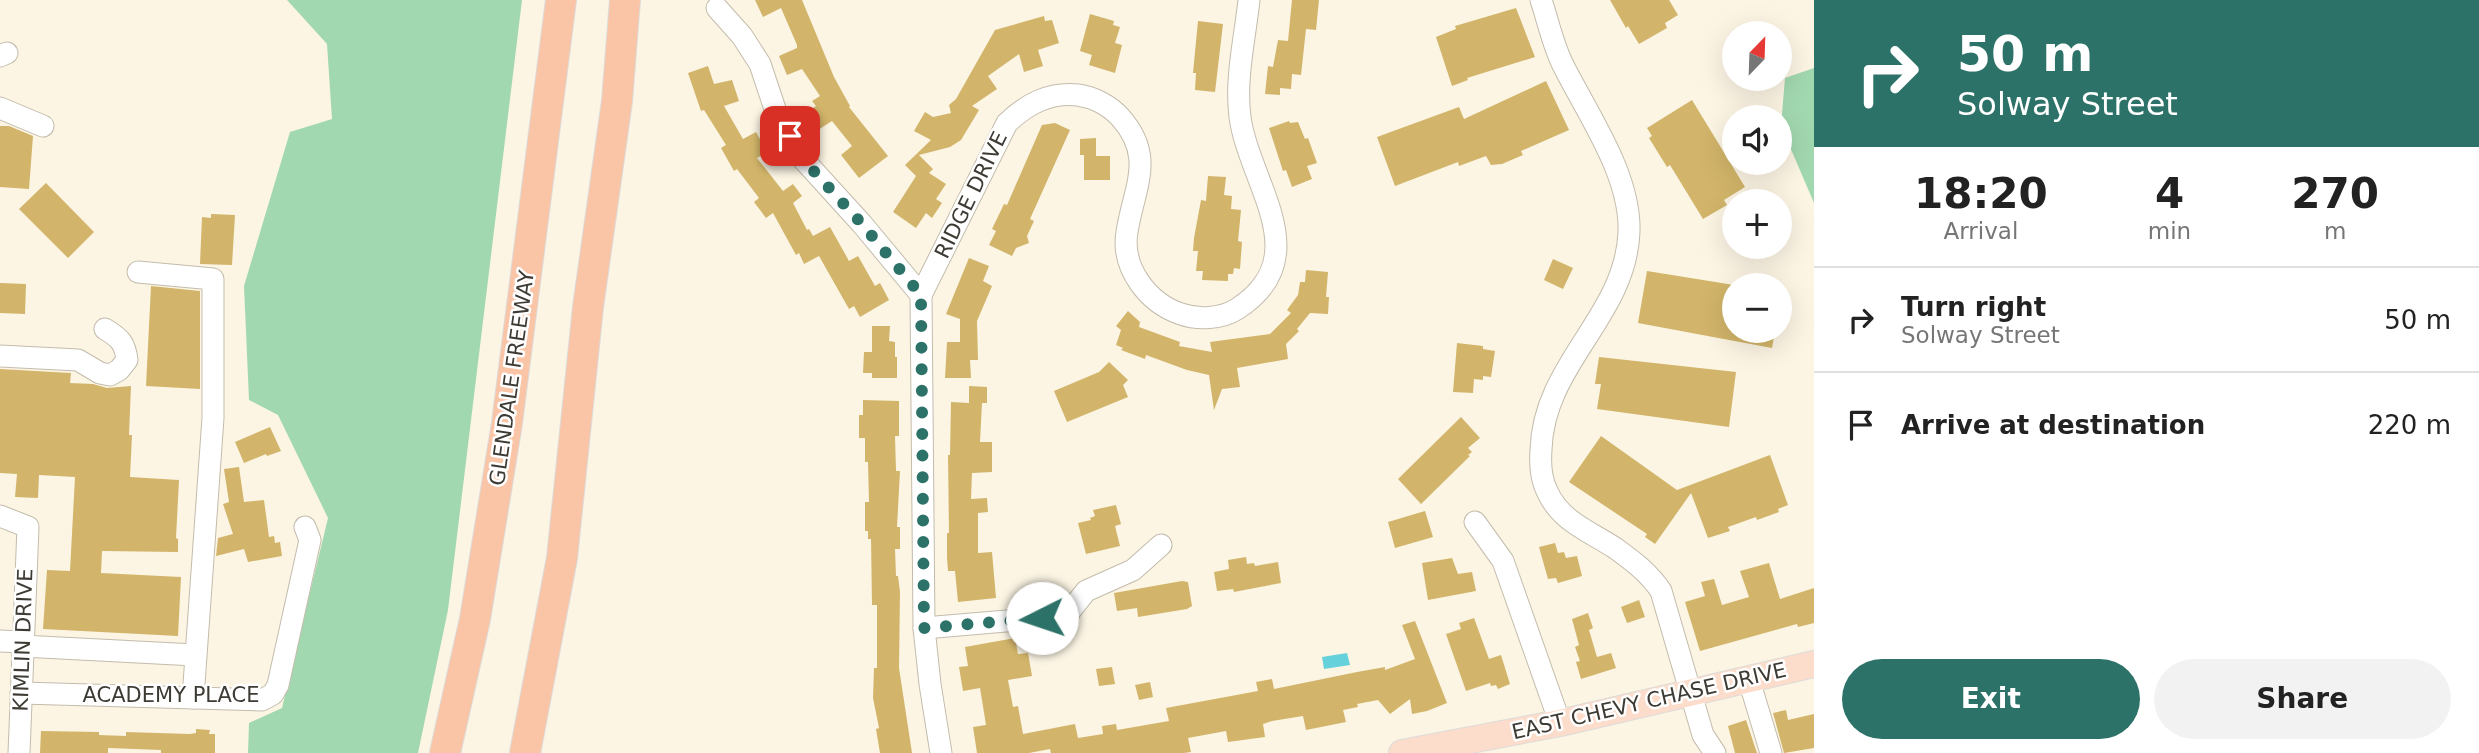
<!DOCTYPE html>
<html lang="en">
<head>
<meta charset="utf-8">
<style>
  body { margin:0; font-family:"DejaVu Sans",sans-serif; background:#f2f2f2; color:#222; height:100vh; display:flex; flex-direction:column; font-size:26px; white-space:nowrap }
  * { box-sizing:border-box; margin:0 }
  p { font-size:23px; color:#767676 }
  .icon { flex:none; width:38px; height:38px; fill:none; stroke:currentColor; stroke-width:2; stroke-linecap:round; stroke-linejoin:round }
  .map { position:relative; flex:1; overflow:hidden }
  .sheet { display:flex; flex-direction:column; background:#fff; width:665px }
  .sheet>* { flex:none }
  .hud { background:#2c7268; color:#fff; overflow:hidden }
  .needle { width:46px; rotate:23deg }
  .buttons { position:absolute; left:1722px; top:21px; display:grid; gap:14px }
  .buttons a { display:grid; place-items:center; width:70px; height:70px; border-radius:50%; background:#fff; box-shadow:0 7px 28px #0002; font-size:35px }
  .pin { position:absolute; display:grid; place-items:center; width:60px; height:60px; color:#fff; margin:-30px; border-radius:14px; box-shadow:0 4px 10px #0006 }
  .me { position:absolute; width:77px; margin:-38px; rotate:266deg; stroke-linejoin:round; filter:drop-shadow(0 0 5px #0008) }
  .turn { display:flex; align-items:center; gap:24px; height:147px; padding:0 28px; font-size:32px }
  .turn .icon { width:91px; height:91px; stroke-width:2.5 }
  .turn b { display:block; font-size:49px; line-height:60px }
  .eta { display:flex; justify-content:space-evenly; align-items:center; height:119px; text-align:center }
  .eta b { font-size:42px; font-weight:800; line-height:49px }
  .action { display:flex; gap:14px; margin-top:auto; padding:14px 28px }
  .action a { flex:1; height:80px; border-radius:42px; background:#2c7268; color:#fff; font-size:28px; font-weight:800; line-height:80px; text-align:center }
  .action a+a { background:#f2f2f2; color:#222 }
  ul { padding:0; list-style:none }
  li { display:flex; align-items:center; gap:21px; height:105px; padding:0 28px; border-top:2px solid #e0e0e0 }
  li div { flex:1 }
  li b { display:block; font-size:26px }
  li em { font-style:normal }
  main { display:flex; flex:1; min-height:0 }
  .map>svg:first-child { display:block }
  .green { fill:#a2d8af }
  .water { fill:#64d1db }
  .building { fill:#d2b56a }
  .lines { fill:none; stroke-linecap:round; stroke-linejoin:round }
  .minor-casing { stroke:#c3bcac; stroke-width:23 }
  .major-casing { stroke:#dcdcda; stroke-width:28 }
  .highway-casing { stroke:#dcdcda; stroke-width:32 }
  .minor { stroke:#fff; stroke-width:21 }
  .major { stroke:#fcdcca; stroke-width:26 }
  .highway { stroke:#fac4a6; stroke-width:30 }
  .route { stroke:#2c7268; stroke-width:12; stroke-dasharray:0 21.6 }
  .labels { text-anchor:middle; stroke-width:5; stroke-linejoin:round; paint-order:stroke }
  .street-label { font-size:21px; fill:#3e3b34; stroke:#fff }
</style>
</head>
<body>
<main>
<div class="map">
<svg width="1814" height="753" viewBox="0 0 1814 753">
  <rect width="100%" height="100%" fill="#fcf5e4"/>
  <!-- green -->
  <g class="green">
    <polygon points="287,0 522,0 448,610 418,753 248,753 249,723 282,708 328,518 278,415 249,400 244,286 290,132 332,119 327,44"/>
    <polygon points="1814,68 1814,203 1781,126 1785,78"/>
  </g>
  <!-- water -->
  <polygon class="water" points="1347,653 1350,665 1324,669 1322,657"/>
  <!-- building -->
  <g class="building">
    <polygon points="755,0 802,0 834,77 850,106 849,107 888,156 859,178 841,155 852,146 832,121 818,130 807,112 816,106 812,101 820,96 802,69 787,75 779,56 797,48 797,45 781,8 763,17"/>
    <polygon points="1292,0 1319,0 1316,30 1306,29 1301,75 1292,74 1291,89 1280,88 1280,95 1265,94 1268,66 1273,67 1278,40 1288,41"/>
    <polygon points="1610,0 1669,0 1678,15 1665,23 1667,28 1639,44 1628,26 1626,28"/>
    <polygon points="1516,8 1535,57 1467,78 1468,80 1452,86 1436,37 1456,29 1455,26"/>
    <polygon points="1090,14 1114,21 1113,25 1120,27 1115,43 1122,45 1115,73 1089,65 1092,55 1080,51"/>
    <polygon points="1044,16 1045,21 1052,20 1059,43 1038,50 1043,66 1024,72 1019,54 988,76 997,89 972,106 979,110 961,140 950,147 919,155 933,169 929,173 946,184 936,199 942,203 932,218 926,213 916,228 893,212 916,176 905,165 931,140 914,131 925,112 933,117 951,113 949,105 956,99 995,30"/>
    <polygon points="1198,21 1223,24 1215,92 1195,90 1196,73 1193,73"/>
    <polygon points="708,66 714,84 732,80 739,101 724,106 743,139 756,132 767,152 757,158 783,191 793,184 802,196 793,203 807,230 809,229 813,236 830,227 849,261 858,256 875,286 880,283 889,300 860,317 854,306 849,309 819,256 804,264 799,253 796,255 773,213 766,218 754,202 759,198 737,169 734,171 721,148 726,145 704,110 701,111 688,73"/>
    <polygon points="1546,81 1569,130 1521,151 1523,155 1502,164 1491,165 1486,156 1459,166 1458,162 1395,186 1377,137 1459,107 1464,119"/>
    <polygon points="1692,100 1745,187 1724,200 1727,205 1703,219 1670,165 1667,167 1649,138 1652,136 1647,128"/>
    <polygon points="1289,121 1290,123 1298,122 1305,139 1308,138 1317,163 1307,166 1312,179 1292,187 1286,170 1283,171 1269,128"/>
    <polygon points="1055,123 1070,130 1030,219 1034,221 1027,236 1029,243 1016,248 1012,256 989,245 996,231 992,229 1004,204 1007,205 1042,125"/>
    <polygon points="0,126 9,126 33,136 29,189 0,187"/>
    <polygon points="1096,138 1096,156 1110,156 1110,180 1084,180 1084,155 1080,155 1080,139"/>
    <polygon points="1208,176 1226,177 1224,195 1232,196 1231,209 1241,210 1238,241 1242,242 1240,269 1234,268 1233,274 1228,274 1228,281 1202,280 1203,271 1196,271 1198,251 1193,251 1194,238 1201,200 1206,201"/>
    <polygon points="46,183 94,232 68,258 19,209"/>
    <polygon points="211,214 235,215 232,265 200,264 202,217 211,218"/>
    <polygon points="969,258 989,266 983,281 992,286 977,321 978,360 970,360 971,378 945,378 947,342 960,342 960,319 946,314"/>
    <polygon points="1553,259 1573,268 1563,289 1544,280"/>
    <polygon points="1306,270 1328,272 1326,297 1329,297 1328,314 1310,313 1297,329 1299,331 1286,344 1288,359 1237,368 1240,387 1222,389 1214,410 1209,375 1187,370 1146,355 1145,359 1121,350 1123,348 1116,345 1121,330 1116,326 1128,311 1140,322 1139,327 1180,342 1179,346 1212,352 1210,342 1270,334 1291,313 1287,310 1298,295 1300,282 1305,282"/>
    <polygon points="1647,271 1734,285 1734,331 1775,331 1772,348 1638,323"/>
    <polygon points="0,283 26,284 25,314 0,313"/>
    <polygon points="151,286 200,291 200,389 146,386"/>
    <polygon points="872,326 890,326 889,341 895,342 895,357 897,357 897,378 872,378 872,373 863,373 864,352 872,352"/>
    <polygon points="1457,343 1483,346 1483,349 1495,351 1491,377 1483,376 1483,380 1474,379 1473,393 1453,392"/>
    <polygon points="1599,357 1736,372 1729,427 1597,409 1601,384 1595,384"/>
    <polygon points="1109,362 1128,380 1123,385 1128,397 1067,422 1054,391 1099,372"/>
    <polygon points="0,369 71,373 70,383 93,384 107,388 131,386 129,435 132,435 130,477 179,480 176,538 178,539 178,552 102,551 101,573 181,577 178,636 43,629 47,570 70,571 75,477 39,475 38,498 15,497 17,474 0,473"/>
    <polygon points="969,386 987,387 987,403 982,403 980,442 992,442 992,472 972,473 971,499 987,498 988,512 978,513 978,553 992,552 996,598 958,602 955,571 948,571 947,558 947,533 949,533 948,455 950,455 951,402 969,403"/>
    <polygon points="863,400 899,401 899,436 895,436 896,471 900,471 897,527 900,527 900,549 895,549 896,576 898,576 900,592 899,668 912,753 880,753 876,729 879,728 873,698 874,668 877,668 877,605 872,605 871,539 868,539 868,531 865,531 865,502 869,502 868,462 865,462 865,438 859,438 859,415 863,415"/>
    <polygon points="1461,417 1480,438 1468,448 1472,452 1468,455 1470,456 1421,504 1398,479"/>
    <polygon points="270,427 281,451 267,456 266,454 244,463 235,442"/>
    <polygon points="1601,436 1677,490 1770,455 1788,505 1778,509 1779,512 1757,520 1756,517 1728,527 1730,531 1708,538 1691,493 1655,544 1645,537 1647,534 1569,482"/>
    <polygon points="239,467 244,502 264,500 269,537 274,536 275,543 280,542 282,556 248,562 244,549 216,556 218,538 233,534 223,504 229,502 224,469"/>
    <polygon points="1116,505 1121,524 1115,526 1120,546 1086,554 1078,523 1091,520 1090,518 1095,516 1093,510"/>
    <polygon points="1425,511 1433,537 1395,548 1388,522"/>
    <polygon points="1555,543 1558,553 1564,552 1566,558 1577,556 1582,576 1558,583 1556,578 1548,579 1539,547"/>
    <polygon points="1246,557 1247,564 1254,563 1255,566 1278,562 1281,583 1234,592 1233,589 1217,591 1214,572 1229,569 1228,560"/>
    <polygon points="1452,558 1458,574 1472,572 1476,591 1428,600 1422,563"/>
    <polygon points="1769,563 1780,599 1814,588 1814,623 1798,627 1797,624 1700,651 1685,602 1705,596 1701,582 1714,579 1722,605 1749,597 1740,571"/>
    <polygon points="1182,581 1188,582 1192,606 1187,609 1138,617 1137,608 1117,611 1114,593"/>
    <polygon points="1639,600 1645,617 1627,623 1621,607"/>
    <polygon points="1588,613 1593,628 1589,630 1597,657 1611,653 1616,668 1581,679 1576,662 1580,661 1575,647 1579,645 1572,619"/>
    <polygon points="1474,618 1489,659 1501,655 1510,684 1498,689 1496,685 1491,686 1490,683 1466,691 1446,634 1461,629 1459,623"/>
    <polygon points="1415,621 1447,703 1427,711 1412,714 1410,699 1390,714 1378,700 1357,704 1358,707 1343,710 1346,722 1306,730 1303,716 1272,721 1263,724 1265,737 1228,742 1226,731 1188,738 1191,752 1184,753 1051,753 1050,749 1029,753 977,753 973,727 986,725 980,688 963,691 959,667 968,666 965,647 1015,638 1018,654 1028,653 1032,676 1008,680 1013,707 1018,706 1023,734 1075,724 1078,738 1103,734 1102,726 1116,724 1117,730 1169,721 1166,708 1258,691 1256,682 1272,679 1274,689 1357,672 1385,667 1385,670 1415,659 1402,625"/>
    <polygon points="1112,667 1115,684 1099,686 1096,669"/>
    <polygon points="1150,682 1153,697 1139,700 1135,685"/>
    <polygon points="1786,710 1788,720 1814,714 1814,748 1784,753 1773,713"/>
    <polygon points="1746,720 1757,753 1735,753 1728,726"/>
    <polygon points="196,729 210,730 209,734 215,734 215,753 161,753 161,750 108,748 108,753 40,753 41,731 99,732 99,735 126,736 126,732 190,734 196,733"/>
  </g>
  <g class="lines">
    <!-- minor casing -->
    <g class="minor-casing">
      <g id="minor">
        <path d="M1541,0C1548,21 1553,45 1563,65C1588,115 1631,175 1629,232C1626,316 1543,364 1541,450C1540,463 1541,479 1547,491C1560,521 1589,531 1615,548C1633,561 1649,573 1661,591L1703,735L1715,753"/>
        <polyline points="717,8 742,36 760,64 777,115 802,158 862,224 921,295 924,628 930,684 941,753"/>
        <polyline points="0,56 7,53"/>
        <polyline points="0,108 43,126"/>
        <polyline points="138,272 213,279 213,418 193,698"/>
        <path d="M921,295L1007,123C1027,104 1049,92 1078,95C1093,97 1109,105 1120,117C1156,157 1134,187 1127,232C1121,268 1148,303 1181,314C1198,320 1221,319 1237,309C1318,257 1249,184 1240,117C1235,79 1245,38 1249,0"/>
        <path d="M0,356L78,360L100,373L110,375L119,370L127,360C125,343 120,338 105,329"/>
        <polyline points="0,516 28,527 19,753"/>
        <polyline points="1475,522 1503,561 1560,723"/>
        <polyline points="924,628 1066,616 1086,591 1133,570 1161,545"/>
        <polyline points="0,641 22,642"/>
        <polyline points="22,646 195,655"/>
        <polyline points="1749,680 1771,753"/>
        <polyline points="21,693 262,700 273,694 278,685 310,540 305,527"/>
      </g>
    </g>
    <!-- major casing -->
    <g class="major-casing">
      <polyline id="major" points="1402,753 1560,723 1814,664"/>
    </g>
    <!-- highway casing -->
    <g class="highway-casing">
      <g id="highway">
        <polyline points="445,753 475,619 507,423 561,0"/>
        <polyline points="525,753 562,558 588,307 617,101 625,0"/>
      </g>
    </g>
    <!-- minor -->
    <use href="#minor" class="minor"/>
    <!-- major -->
    <use href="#major" class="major"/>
    <!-- highway -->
    <use href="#highway" class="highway"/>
  </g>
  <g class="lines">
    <!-- route -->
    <polyline class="route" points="790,136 802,158 862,224 921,295 924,628 1042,618"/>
  </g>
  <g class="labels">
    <!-- street labels -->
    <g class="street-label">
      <text transform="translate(971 195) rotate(-64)" y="7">RIDGE DRIVE</text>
      <text transform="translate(512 378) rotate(-82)" y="7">GLENDALE FREEWAY</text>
      <text transform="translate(23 640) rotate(-88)" y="7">KIMLIN DRIVE</text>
      <text x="171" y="702">ACADEMY PLACE</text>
      <text transform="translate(1649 701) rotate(-13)" y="7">EAST CHEVY CHASE DRIVE</text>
    </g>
  </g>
</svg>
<div class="buttons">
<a><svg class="needle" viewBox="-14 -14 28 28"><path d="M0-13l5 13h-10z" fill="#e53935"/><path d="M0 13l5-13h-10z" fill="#767676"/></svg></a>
<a><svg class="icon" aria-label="sound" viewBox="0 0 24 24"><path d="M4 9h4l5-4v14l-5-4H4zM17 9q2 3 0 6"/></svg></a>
<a>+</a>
<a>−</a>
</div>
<div class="pin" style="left:790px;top:136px;background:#d93025"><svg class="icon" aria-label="arrive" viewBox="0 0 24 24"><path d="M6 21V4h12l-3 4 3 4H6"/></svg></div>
<svg class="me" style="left:1042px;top:618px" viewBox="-20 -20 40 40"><circle r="19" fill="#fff"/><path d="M0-13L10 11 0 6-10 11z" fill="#2c7268"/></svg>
</div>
<section class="sheet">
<div class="hud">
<div class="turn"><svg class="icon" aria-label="right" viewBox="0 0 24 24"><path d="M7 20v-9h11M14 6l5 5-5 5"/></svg><div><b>50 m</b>Solway Street</div></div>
</div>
<div class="eta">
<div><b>18:20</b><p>Arrival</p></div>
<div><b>4</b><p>min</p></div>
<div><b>270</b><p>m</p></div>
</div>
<ul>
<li><svg class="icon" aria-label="right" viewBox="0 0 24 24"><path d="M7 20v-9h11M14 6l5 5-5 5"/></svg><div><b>Turn right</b><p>Solway Street</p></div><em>50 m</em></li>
<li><svg class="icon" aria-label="arrive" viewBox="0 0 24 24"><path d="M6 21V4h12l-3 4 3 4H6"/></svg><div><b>Arrive at destination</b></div><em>220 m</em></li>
</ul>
<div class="action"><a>Exit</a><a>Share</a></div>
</section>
</main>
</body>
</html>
